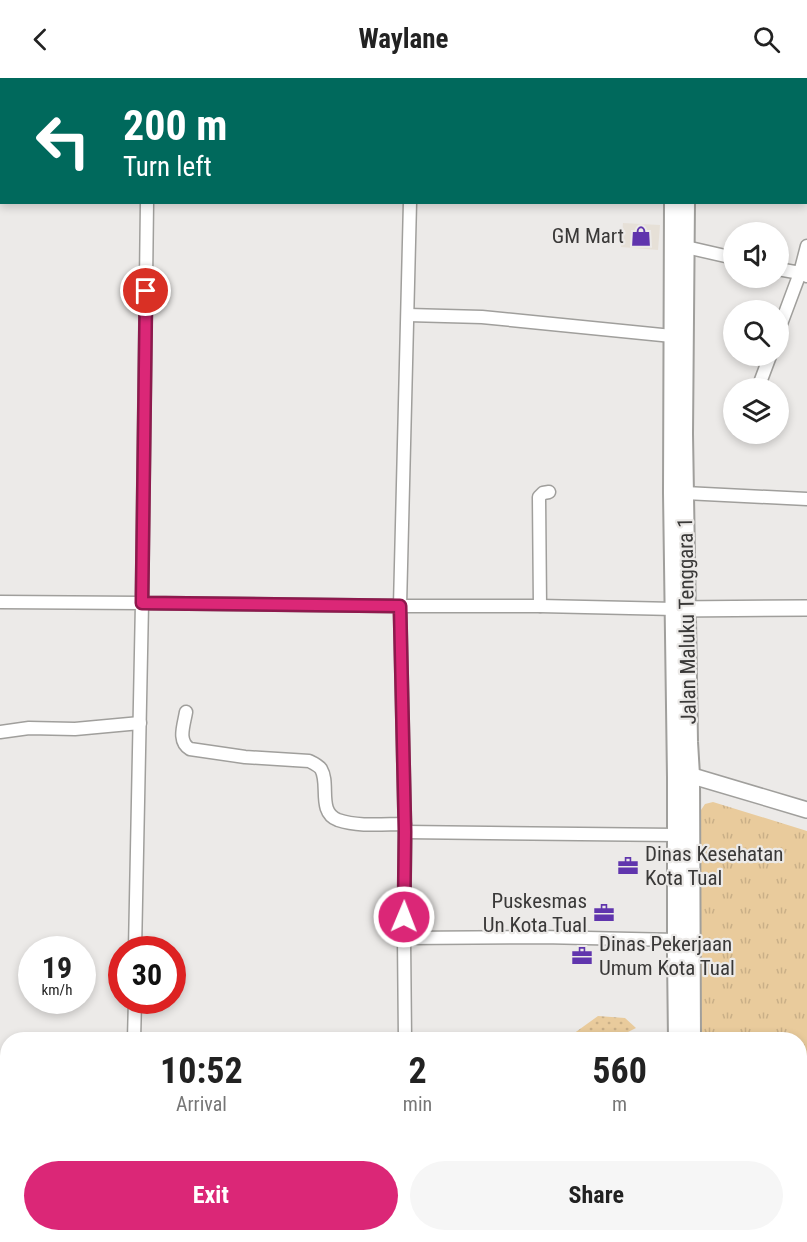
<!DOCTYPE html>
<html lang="en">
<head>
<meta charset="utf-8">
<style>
  body { margin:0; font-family:"Roboto Condensed",sans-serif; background:#f6f6f6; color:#222; height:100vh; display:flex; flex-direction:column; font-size:22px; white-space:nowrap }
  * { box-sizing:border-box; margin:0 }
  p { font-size:20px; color:#767676 }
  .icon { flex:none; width:33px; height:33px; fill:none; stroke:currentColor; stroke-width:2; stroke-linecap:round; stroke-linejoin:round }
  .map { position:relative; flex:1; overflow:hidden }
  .sheet { position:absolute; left:0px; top:954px; width:807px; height:210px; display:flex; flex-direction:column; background:#fff; border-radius:24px 24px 0 0; box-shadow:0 3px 9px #0003 }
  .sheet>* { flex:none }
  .top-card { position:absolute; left:0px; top:0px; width:807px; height:126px; box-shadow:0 3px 9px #0003; background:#00695c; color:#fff; overflow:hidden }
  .fabs { position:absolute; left:723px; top:144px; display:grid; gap:12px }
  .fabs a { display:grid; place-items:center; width:66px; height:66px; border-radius:50%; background:#fff; box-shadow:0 3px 9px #0003; font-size:30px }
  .speed { position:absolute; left:18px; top:858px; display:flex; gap:12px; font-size:30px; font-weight:700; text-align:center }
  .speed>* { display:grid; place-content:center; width:78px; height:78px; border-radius:50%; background:#fff; box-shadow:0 3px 9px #0003; line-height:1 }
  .speed small { font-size:15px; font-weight:400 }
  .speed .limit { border:9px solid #d22; background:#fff; color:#111 }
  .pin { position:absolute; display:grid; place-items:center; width:51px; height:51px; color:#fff; margin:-26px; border:3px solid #fff; border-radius:50%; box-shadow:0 2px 6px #0007 }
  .me { position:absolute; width:66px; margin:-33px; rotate:1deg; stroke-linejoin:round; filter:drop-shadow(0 0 4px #0008) }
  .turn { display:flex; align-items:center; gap:21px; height:126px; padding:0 24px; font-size:27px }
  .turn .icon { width:78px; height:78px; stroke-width:2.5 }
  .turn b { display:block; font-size:42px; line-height:51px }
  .eta { display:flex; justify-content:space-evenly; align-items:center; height:102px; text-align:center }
  .eta b { font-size:36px; font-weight:700; line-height:42px }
  .primary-button { display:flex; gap:12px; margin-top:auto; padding:12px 24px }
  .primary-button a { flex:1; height:69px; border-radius:36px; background:#db2777; color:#fff; font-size:24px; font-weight:700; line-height:69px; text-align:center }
  .primary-button a+a { background:#f6f6f6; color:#222 }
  header { display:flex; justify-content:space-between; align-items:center; height:78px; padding:0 24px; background:#fff; font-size:27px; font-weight:700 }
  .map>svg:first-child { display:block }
  .built { fill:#e6e0d7 }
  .grass { fill:url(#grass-dots) }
  .park { fill:url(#park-tufts) }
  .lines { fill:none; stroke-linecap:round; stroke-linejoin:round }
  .minor-casing { stroke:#a09f9c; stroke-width:15 }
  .tertiary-casing { stroke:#a09f9c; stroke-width:18 }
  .secondary-casing { stroke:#a09f9c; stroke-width:20 }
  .minor { stroke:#fff; stroke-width:12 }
  .tertiary { stroke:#fff; stroke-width:15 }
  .secondary { stroke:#fff; stroke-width:16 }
  .route-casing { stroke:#8e194d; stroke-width:15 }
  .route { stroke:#db2777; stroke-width:10 }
  .labels { text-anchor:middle; stroke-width:4.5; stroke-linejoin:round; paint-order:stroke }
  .poi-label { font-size:21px; fill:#3a3938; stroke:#eceae8; text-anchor:end }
  .street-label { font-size:21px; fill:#3a3938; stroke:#eceae8 }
</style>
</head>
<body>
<header><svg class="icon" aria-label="back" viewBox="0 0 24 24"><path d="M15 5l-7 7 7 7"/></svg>Waylane<svg class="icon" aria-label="search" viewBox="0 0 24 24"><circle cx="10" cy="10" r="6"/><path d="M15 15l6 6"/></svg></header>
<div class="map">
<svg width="807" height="1164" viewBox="0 0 807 1164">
  <defs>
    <pattern id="grass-dots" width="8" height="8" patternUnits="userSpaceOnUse" patternTransform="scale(1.5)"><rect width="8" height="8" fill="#e9cb9c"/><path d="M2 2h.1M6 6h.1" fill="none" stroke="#c9af87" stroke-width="1.8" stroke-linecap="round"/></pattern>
    <pattern id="park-tufts" width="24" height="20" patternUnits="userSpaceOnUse" patternTransform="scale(1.5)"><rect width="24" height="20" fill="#e9cb9c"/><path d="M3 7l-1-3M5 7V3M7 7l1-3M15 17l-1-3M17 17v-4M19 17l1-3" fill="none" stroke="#c9af87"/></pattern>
  </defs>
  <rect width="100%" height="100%" fill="#eceae8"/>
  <!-- built -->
  <polygon class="built" points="623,145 660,147 658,172 621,169"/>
  <!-- grass -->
  <polygon class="grass" points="598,938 625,940 636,950 620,958 617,961 573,961 573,956"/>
  <!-- park -->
  <polygon class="park" points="713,724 807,753 807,1164 702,1164 702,1157 800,1156 800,962 701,961 699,735 705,726"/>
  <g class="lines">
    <!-- minor casing -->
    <g class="minor-casing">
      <g id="minor">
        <polyline points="148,2 148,0"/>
        <polyline points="416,2 416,0"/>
        <polyline points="147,124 142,525 400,528 405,754 404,860 405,962"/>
        <polyline points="410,124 400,528 540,528 675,531"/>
        <polyline points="686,169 734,180"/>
        <polyline points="778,191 800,195 807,168"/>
        <polyline points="408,237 482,239 672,258"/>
        <polyline points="778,254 800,195 807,198"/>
        <polyline points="758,310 770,278"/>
        <polyline points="685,415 807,421"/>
        <polyline points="0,524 142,525 135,872"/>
        <polyline points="540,528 539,419 543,415 549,414"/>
        <path d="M186,634C184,647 177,663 190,671L245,679L309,683C313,685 318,687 321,691C330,706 317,734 338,742C359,749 384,746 405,746"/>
        <polyline points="0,654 29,650 75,651 140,645"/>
        <polyline points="405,754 676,757"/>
        <polyline points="404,860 542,859 676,862"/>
        <polyline points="134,962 135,922"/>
        <polyline points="409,1156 409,1164"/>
        <polyline points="132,1164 132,1156"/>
      </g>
    </g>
    <!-- tertiary casing -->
    <g class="tertiary-casing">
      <g id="tertiary">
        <polyline points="675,531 807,530"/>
        <polyline points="679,694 807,732"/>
      </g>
    </g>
    <!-- secondary casing -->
    <g class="secondary-casing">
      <g id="secondary">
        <polyline points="720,0 747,2"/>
        <polyline points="674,2 674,0"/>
        <polyline points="688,2 688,0"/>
        <polyline points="806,5 807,5"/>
        <polyline points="673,124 672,415 676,699 676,878 677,962"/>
        <polyline points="686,124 684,356 689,664 691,697 692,962"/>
        <polyline points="682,1156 682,1164"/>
        <polyline points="695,1156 695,1164"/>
      </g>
    </g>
    <!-- minor -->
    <use href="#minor" class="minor"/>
    <!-- tertiary -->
    <use href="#tertiary" class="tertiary"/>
    <!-- secondary -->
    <use href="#secondary" class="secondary"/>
  </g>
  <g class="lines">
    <!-- route casing -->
    <g class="route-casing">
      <polyline id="route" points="146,213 142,525 400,528 405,754 404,839"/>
    </g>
    <!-- route -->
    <use href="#route" class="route"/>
  </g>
  <!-- icons -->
  <defs>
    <g id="shop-bare" transform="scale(1.62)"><path d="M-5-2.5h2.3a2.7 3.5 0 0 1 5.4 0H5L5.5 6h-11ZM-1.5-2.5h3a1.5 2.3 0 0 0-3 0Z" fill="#6035ad" stroke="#eceae8" stroke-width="2.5" paint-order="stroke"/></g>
    <g id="office-bare" transform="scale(1.62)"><path d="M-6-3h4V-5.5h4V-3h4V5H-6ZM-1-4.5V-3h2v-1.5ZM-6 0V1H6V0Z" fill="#6035ad" stroke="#eceae8" stroke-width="2.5" paint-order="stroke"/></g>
  </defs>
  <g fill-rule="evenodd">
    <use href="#shop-bare" x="641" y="158"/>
    <use href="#office-bare" x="628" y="788"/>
    <use href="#office-bare" x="604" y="835"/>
    <use href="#office-bare" x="582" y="878"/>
  </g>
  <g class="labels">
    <!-- poi labels -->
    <g class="poi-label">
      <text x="624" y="165">GM Mart</text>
      <text x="645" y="783" text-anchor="start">Dinas Kesehatan<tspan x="645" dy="24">Kota Tual</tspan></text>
      <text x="587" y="830">Puskesmas<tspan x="587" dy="24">Un Kota Tual</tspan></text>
      <text x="599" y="873" text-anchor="start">Dinas Pekerjaan<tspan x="599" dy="24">Umum Kota Tual</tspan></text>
    </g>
    <!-- street labels -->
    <g class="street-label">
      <text transform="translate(687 543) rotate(-91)" y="7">Jalan Maluku Tenggara 1</text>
    </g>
  </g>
</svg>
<div class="fabs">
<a><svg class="icon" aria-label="sound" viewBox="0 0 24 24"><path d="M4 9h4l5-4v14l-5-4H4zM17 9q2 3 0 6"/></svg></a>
<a><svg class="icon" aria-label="search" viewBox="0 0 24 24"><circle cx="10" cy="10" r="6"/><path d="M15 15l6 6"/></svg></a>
<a><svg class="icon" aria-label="layers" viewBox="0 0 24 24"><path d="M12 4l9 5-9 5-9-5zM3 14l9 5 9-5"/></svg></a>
</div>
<div class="speed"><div>19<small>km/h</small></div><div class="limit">30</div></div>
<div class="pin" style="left:146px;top:213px;background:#d93025"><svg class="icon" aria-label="arrive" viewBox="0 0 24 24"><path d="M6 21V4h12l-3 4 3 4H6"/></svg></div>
<svg class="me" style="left:404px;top:839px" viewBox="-20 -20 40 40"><circle r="17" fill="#db2777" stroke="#fff" stroke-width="3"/><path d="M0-11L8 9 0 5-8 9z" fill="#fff"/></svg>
<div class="top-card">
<div class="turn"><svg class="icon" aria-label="left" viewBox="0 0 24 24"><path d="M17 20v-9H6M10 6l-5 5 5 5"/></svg><div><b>200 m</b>Turn left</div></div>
</div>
<section class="sheet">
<div class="eta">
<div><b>10:52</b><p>Arrival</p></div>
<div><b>2</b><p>min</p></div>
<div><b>560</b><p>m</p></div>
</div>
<div class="primary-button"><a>Exit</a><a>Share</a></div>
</section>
</div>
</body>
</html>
